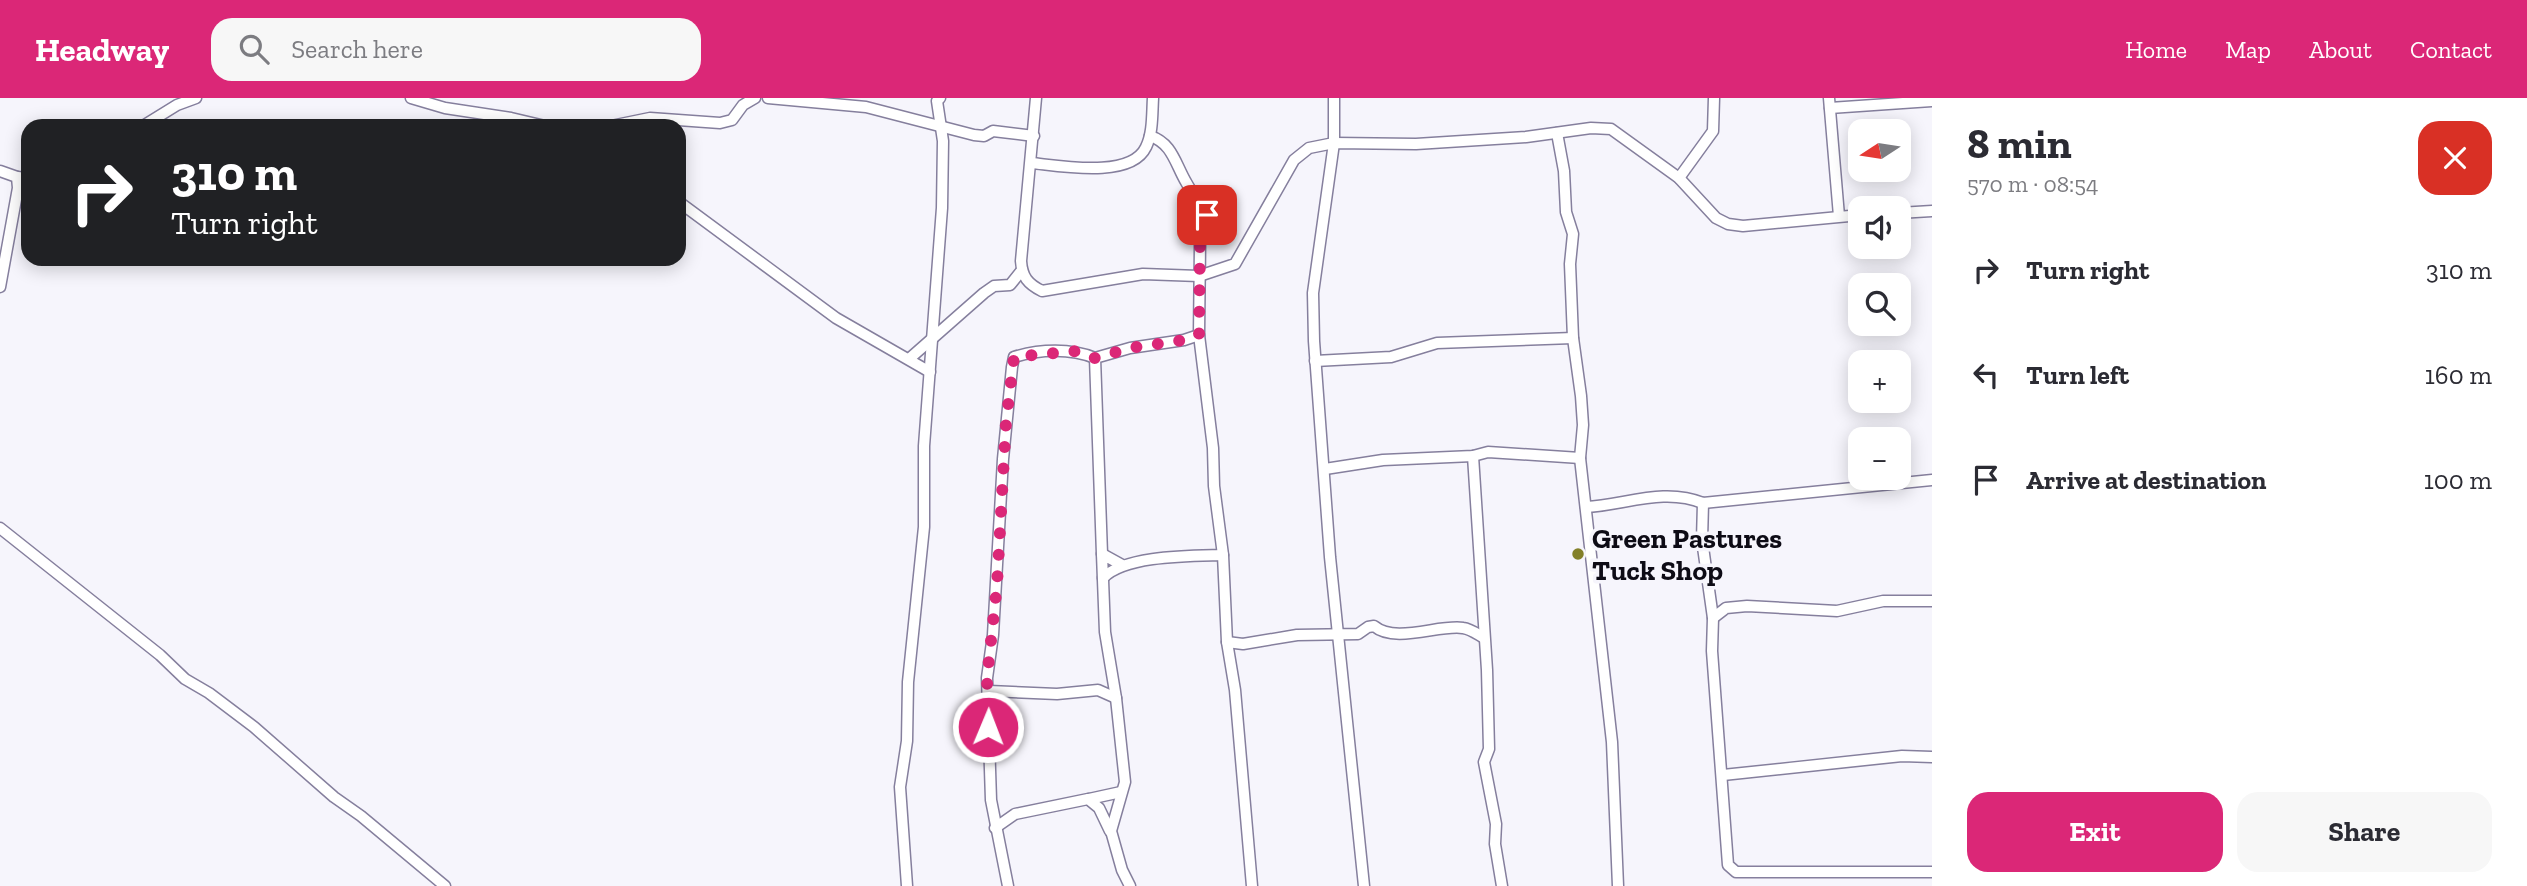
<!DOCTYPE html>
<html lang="en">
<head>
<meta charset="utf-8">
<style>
  body { margin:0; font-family:"Zilla Slab",serif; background:#f7f7f7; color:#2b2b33; height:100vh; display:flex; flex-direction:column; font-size:26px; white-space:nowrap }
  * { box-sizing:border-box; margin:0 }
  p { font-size:23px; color:#7c7c81 }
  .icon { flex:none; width:38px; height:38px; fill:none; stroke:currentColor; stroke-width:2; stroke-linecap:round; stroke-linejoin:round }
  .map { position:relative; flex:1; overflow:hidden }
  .sheet { display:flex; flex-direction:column; background:#fff; width:595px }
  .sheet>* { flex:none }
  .hud { position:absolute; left:21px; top:21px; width:665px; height:147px; border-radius:21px; box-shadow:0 4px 18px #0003; background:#202124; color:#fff; overflow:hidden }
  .needle { width:46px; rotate:258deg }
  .tools { position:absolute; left:1848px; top:21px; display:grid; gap:14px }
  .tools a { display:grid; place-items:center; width:63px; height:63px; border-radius:14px; background:#fff; box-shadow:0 4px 18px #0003; font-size:35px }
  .pin { position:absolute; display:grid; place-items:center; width:60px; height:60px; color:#fff; margin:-30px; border-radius:14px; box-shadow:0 4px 10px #0006 }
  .me { position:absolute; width:77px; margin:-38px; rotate:1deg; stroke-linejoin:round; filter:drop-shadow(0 0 5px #0008) }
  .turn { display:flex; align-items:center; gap:24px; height:147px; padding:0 35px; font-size:32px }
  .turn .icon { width:91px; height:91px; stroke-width:2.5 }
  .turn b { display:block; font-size:49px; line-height:60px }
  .round { display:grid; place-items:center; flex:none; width:74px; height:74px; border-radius:21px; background:#f7f7f7 }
  .headline { display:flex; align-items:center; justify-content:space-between; height:119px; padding:0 35px }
  h1 { font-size:42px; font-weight:800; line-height:52px }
  .button { display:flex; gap:14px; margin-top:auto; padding:14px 35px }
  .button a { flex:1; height:80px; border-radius:21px; background:#db2777; color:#fff; font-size:28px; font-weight:800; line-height:80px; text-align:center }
  .button a+a { background:#f7f7f7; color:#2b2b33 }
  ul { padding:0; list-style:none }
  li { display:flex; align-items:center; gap:21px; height:105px; padding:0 35px }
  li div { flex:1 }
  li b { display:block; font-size:26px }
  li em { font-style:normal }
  header { display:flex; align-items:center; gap:42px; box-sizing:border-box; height:98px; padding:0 35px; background:#db2777; color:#fff }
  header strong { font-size:33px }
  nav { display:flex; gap:38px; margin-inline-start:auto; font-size:24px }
  .search { width:490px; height:63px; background:#f7f7f7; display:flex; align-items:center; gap:18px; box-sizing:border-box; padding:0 24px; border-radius:21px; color:#7c7c81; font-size:26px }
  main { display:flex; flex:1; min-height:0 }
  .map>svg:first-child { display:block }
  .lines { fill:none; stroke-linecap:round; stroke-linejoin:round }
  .street-casing { stroke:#857f9d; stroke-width:13 }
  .street { stroke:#fff; stroke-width:10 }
  .route { stroke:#db2777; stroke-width:12; stroke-dasharray:0 21.6 }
  .poi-dot { fill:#838029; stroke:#f6f5fc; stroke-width:2.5 }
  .labels { text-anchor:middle; stroke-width:7; stroke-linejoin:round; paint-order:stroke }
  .poi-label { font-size:28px; font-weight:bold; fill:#0d0b15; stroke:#f6f5fc; text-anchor:start }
</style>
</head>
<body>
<header>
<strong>Headway</strong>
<div class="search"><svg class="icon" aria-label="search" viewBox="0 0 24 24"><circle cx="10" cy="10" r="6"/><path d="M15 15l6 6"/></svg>Search here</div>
<nav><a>Home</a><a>Map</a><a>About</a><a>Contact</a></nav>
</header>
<main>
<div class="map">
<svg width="1932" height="788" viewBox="0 0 1932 788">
  <rect width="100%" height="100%" fill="#f6f5fc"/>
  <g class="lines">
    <!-- street casing -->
    <g class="street-casing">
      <g id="street">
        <polyline points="411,0 445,10 511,20 545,28"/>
        <polyline points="768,0 866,9 974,37 984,38 993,33 1034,38"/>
        <path d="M1036,0L1021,163C1022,179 1028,186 1042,193L1143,176L1199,178L1235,166L1294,62L1309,50L1334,45L1416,46L1526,39L1591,30L1611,31L1679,80L1716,120L1728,126L1743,128L1860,117"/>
        <polyline points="1334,0 1334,45 1313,195 1314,243 1330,459 1364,788"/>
        <polyline points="1829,0 1839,118"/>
        <polyline points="1830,10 1932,3"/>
        <polyline points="143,28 177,7 196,0"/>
        <polyline points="611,28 650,20 720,25 732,22 743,7 755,0"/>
        <polyline points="1557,35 1564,73 1566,114 1573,136 1570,166 1573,240 1581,298 1583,327 1580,360 1612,644 1618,788"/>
        <path d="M1150,38C1172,45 1175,65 1186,84C1192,95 1200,106 1207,117L1200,146L1199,237L1213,350L1214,388L1223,457L1227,544L1235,592L1252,788"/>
        <path d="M1032,65C1061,68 1131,81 1146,49C1153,35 1152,16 1153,0"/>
        <polyline points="0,73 17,79 18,90 0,189"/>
        <polyline points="17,79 28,80"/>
        <polyline points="1679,80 1713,33 1714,0"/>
        <polyline points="679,104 836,220 930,274"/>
        <polyline points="1899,115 1932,113"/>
        <polyline points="909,261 984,195 994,188 1010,187 1022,172"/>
        <polyline points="1315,263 1391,259 1437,245 1573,240"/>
        <polyline points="1473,358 1487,572 1489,651 1484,664 1496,726 1495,746 1502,788"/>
        <polyline points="1325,371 1383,362 1473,358 1488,354 1580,360"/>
        <polyline points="1703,405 1702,442 1713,520 1712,553 1728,767 1736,774 1932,774"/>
        <path d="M1586,409C1625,407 1664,389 1703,405L1932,382"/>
        <polyline points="0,430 160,557 185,581 209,595 254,629 334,699 361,718 445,788"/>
        <polyline points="1102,456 1095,260 1130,250 1184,242 1199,237"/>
        <polyline points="1122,467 1102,456 1105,534 1116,600 1125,684 1111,733 1122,772 1130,788"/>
        <path d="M1103,480C1125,457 1191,458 1223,457"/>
        <polyline points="1713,520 1726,510 1747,508 1837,513 1883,503 1932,503"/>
        <path d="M1227,544L1243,546L1297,537L1358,536L1368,529L1374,528C1395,546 1440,526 1463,530C1471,531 1477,536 1484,540"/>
        <polyline points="989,593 1057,596 1098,592 1116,600"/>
        <polyline points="1723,677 1902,658 1932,659"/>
        <polyline points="1089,701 1121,694"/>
        <polyline points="995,730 1015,716 1088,701 1099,710 1110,733"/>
        <polyline points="907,788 900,689 907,643 908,584 924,429 924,348 942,110 943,43 937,3 940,0"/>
        <path d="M1008,788L991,702L987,580L993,537L1003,361L1012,269L1014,259C1040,251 1071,250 1095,260"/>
      </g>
    </g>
    <!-- street -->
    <use href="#street" class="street"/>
  </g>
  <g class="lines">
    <!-- route -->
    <polyline class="route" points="988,629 987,580 997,487 1006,324 1014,259 1077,253 1095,260 1130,250 1184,242 1199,236 1200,146 1207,117"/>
  </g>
  <!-- markers -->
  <circle class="poi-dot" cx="1578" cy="456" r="7"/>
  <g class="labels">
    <!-- poi labels -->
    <g class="poi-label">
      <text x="1592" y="450">Green Pastures<tspan x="1592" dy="32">Tuck Shop</tspan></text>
    </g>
  </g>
</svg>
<div class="tools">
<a><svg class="needle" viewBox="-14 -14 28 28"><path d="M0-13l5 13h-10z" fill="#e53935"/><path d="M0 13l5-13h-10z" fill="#7c7c81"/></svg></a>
<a><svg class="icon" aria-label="sound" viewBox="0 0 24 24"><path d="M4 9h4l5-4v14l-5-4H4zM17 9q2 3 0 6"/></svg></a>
<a><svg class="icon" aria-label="search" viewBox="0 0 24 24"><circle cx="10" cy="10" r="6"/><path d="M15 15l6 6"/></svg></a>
<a>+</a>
<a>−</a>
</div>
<div class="pin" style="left:1207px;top:117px;background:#d93025"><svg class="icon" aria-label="arrive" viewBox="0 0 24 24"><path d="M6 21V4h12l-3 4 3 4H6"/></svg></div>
<svg class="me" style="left:988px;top:629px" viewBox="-20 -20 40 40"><circle r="17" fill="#db2777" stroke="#fff" stroke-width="3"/><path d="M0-11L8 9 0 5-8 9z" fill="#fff"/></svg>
<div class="hud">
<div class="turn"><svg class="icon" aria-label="right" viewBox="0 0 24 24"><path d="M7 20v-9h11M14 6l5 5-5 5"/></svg><div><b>310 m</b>Turn right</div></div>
</div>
</div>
<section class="sheet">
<div class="headline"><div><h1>8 min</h1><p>570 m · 08:54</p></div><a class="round" style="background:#d93025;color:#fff"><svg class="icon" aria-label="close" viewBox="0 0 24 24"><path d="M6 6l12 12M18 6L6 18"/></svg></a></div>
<ul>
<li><svg class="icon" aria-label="right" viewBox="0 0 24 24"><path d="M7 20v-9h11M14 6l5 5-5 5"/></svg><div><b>Turn right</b></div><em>310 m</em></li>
<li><svg class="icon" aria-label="left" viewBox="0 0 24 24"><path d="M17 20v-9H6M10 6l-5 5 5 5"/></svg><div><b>Turn left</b></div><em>160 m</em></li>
<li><svg class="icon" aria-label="arrive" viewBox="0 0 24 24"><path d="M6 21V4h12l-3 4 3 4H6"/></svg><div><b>Arrive at destination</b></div><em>100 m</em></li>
</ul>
<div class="button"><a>Exit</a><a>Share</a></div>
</section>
</main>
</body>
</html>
